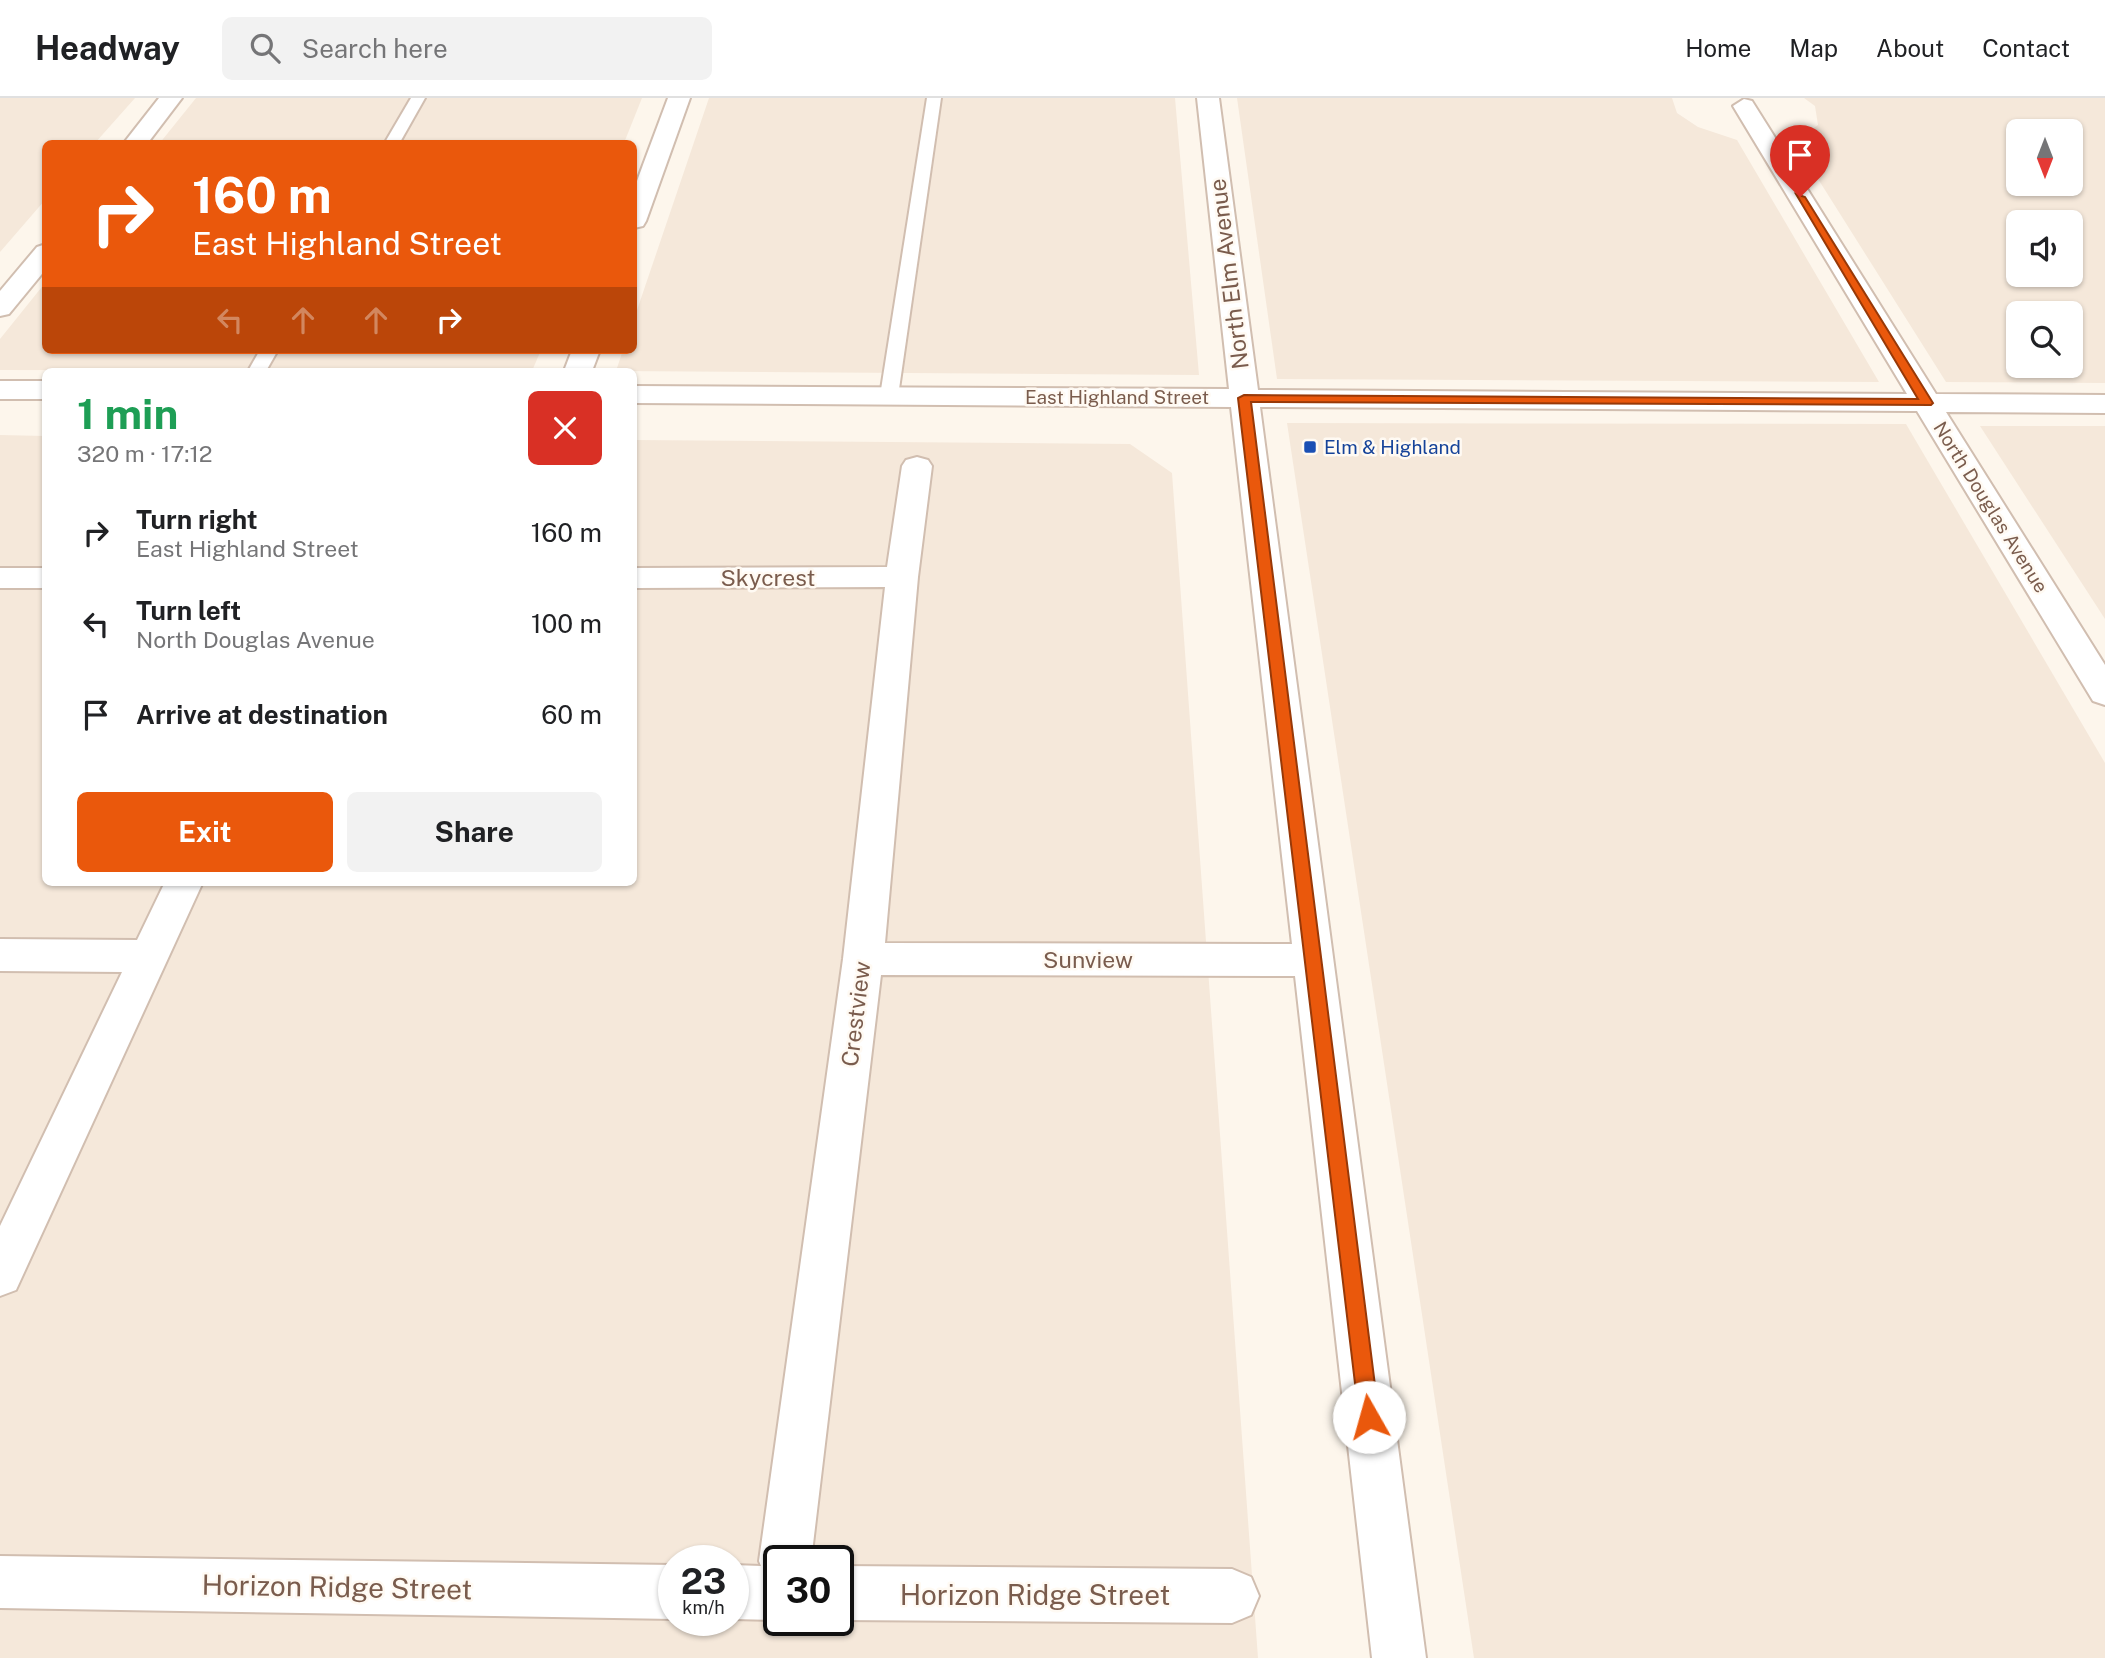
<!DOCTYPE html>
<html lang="en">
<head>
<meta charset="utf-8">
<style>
  body { margin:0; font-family:"Public Sans",sans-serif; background:#f2f2f2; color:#202124; height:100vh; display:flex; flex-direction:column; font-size:26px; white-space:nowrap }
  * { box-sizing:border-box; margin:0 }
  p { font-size:23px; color:#757577 }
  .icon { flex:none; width:38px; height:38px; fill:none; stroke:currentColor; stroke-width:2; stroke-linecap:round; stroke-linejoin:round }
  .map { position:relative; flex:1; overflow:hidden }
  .details { position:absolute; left:42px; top:270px; width:595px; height:518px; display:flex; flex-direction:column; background:#fff; border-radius:10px; box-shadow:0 2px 5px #0004 }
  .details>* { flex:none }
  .hud { position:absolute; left:42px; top:42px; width:595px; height:214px; border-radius:10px; box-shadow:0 2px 5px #0004; background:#ea580c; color:#fff; overflow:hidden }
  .needle { width:46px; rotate:180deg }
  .controls { position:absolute; left:2006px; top:21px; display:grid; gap:14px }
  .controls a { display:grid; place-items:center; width:77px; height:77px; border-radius:10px; background:#fff; box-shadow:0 2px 5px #0004; font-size:35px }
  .speed { position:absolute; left:658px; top:1447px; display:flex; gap:14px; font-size:35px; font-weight:700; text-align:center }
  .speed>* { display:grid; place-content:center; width:91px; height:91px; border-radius:50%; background:#fff; box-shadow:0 2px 5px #0004; line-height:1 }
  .speed small { font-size:18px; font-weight:400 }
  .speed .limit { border:4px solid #111; border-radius:10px; background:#fff; color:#111 }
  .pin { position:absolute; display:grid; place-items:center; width:60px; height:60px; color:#fff; margin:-72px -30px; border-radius:50% 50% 50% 0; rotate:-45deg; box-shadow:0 0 7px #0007 }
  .pin .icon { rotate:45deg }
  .me { position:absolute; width:77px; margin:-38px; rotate:353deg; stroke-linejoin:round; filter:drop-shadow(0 0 5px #0008) }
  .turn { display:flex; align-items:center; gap:24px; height:147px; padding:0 35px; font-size:32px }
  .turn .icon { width:91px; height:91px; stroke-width:2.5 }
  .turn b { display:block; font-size:49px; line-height:60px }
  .lanes { display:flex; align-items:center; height:66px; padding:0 35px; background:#0003; justify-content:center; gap:35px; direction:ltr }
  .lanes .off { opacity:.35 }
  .round { display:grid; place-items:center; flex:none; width:74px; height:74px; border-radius:10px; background:#f2f2f2 }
  .overview { display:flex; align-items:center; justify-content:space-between; height:119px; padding:0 35px }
  h1 { font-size:42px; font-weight:700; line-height:52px; color:#1e9e55 }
  .primary-button { display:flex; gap:14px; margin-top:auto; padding:14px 35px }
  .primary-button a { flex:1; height:80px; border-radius:10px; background:#ea580c; color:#fff; font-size:28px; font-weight:700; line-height:80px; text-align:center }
  .primary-button a+a { background:#f2f2f2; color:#202124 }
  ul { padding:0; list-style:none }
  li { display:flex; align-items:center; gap:21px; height:91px; padding:0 35px }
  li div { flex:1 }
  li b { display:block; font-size:26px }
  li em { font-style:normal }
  header { display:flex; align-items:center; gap:42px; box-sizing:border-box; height:98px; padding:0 35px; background:#fff; border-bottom:2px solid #e0e0e0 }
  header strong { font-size:33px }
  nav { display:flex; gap:38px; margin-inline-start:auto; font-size:24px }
  .search { width:490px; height:63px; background:#f2f2f2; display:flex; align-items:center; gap:18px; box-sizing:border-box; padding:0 24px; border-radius:10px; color:#757577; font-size:26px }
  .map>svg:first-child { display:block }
  .residential { fill:#f5e8da; fill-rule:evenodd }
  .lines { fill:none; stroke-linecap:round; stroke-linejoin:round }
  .service-casing { stroke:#d1beb0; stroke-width:4 }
  .minor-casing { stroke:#d1beb0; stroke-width:4 }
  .service { fill:#fff; fill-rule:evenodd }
  .minor { fill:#fff; fill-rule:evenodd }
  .route { fill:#ea580c; stroke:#983908; stroke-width:2 }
  .transit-dot { fill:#1a4fb4; stroke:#fffaf3; stroke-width:2.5 }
  .labels { text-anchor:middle; stroke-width:5; stroke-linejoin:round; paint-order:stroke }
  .far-street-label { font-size:19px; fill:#7a5c4d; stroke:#fffaf3 }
  .far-transit-label { font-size:19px; fill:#164399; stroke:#fffaf3; text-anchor:start }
  .street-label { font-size:23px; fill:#7a5c4d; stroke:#fffaf3 }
  .near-street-label { font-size:28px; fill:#7a5c4d; stroke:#fffaf3 }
</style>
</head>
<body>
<header>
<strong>Headway</strong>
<div class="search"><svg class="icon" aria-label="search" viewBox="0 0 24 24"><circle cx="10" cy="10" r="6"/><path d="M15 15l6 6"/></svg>Search here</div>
<nav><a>Home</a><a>Map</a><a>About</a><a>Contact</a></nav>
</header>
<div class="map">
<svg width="2105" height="1560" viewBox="0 0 2105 1560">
  <rect width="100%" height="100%" fill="#fdf6ec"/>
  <!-- residential -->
  <g class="residential">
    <polygon points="0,0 135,0 95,45 46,46 45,102 0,154"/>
    <polygon points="196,0 642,0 624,45 159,46"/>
    <polygon points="709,0 1175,0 1199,277 616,273 623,252 634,252 634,221"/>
    <polygon points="1237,0 1672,0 1677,15 1698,29 1737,42 1879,284 1277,281"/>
    <path d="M1804,0H2105V285L1946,284L1796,46L1802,38L1818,27L1815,8ZM2070,33V86H2018V33ZM2070,124V177H2018V124ZM2070,215V268H2018V215Z"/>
    <polygon points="45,185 46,252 541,252 532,273 0,272 0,241"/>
    <polygon points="1287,325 1906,326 2105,665 2105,1560 1474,1560"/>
    <polygon points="1980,328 2105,328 2105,521"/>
    <path d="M0,337L45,338L46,784H634V342L1130,346L1172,375L1258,1560H0ZM674,1463H733V1522H674ZM779,1463H838V1522H779Z"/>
  </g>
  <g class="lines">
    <!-- service casing -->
    <g class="service-casing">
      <g id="service">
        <polygon points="411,0 425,0 399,46 384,46"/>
        <polygon points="927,0 941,0 898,298 889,303 880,298"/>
        <polygon points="260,252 278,252 266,273 248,273"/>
      </g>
    </g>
    <!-- minor casing -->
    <g class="minor-casing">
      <g id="minor">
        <polygon points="159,0 182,0 147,46 123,46"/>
        <polygon points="668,0 690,0 646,123 643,128 634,130 634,91"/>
        <polygon points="1197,0 1219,0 1258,292 1907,296 1733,8 1744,1 1752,3 1936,296 2105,297 2105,315 1946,314 2105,567 2105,607 2093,603 1917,313 1260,309 1426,1560 1372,1560 1295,878 881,877 811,1463 779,1463 779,1522 733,1521 733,1467 761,1468 759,1463 843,861 885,489 634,490 634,470 887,469 902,368 906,362 917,359 928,362 932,368 918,479 885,845 1292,846 1231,309 634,305 634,288 1229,291"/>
        <polygon points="46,146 46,171 9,216 0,218 0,193 37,149"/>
        <polygon points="572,252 600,252 592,273 564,273"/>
        <rect x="0" y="283" width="46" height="18"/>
        <rect x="0" y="470" width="46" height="20"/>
        <polygon points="165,784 203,784 16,1192 0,1198 0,1128 122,874 0,873 0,841 137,842"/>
        <polygon points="0,1458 674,1467 674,1521 0,1510"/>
        <polygon points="838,1468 1232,1471 1251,1479 1259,1498 1251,1517 1232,1525 838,1522"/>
      </g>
    </g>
    <!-- service -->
    <use href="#service" class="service"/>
    <!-- minor -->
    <use href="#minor" class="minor"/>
  </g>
  <!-- route -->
  <polygon class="route" points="1796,96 1805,99 1933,305 1931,307 1251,304 1379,1319 1376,1326 1369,1329 1362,1326 1359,1319 1238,300 1244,297 1918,301"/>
  <!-- markers -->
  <rect class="transit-dot" x="1303" y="342" width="14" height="14" rx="3.5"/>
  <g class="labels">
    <!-- far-street labels -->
    <g class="far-street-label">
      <text x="1117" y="306">East Highland Street</text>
      <text transform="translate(1991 409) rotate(58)" y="7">North Douglas Avenue</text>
    </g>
    <!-- far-transit labels -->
    <g class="far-transit-label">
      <text x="1324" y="356">Elm &amp; Highland</text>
    </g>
    <!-- street labels -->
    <g class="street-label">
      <text transform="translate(1229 176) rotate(-97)" y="8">North Elm Avenue</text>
      <text x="768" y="488">Skycrest</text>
      <text x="1088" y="870">Sunview</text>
      <text transform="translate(856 916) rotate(-83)" y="8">Crestview</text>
    </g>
    <!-- near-street labels -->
    <g class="near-street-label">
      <text transform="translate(337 1489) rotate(1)" y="10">Horizon Ridge Street</text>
      <text x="1035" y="1507">Horizon Ridge Street</text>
    </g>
  </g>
</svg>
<div class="controls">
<a><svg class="needle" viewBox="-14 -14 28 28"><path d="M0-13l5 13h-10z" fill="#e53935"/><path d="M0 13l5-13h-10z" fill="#757577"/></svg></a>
<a><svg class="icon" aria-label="sound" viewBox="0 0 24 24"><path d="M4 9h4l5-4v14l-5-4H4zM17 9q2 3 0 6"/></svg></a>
<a><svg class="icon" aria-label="search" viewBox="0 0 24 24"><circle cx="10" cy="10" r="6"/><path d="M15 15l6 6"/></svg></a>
</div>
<div class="speed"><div>23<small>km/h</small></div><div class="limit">30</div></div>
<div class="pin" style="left:1800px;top:99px;background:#d93025"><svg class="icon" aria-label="arrive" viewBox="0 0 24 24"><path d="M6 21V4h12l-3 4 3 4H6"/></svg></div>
<svg class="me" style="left:1369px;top:1319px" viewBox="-20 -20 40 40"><circle r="19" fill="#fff"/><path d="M0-13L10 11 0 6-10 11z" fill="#ea580c"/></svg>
<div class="hud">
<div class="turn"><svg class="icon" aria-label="right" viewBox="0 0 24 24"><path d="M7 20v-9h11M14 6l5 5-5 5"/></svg><div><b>160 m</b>East Highland Street</div></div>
<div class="lanes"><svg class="icon off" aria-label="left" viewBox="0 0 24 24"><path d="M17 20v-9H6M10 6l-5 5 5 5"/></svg><svg class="icon off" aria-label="ahead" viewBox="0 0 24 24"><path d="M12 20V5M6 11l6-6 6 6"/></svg><svg class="icon off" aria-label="ahead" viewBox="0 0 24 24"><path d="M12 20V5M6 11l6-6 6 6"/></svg><svg class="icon" aria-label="right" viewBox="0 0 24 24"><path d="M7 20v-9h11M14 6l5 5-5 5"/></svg></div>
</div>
<section class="details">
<div class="overview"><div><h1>1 min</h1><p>320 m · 17:12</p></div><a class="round" style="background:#d93025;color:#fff"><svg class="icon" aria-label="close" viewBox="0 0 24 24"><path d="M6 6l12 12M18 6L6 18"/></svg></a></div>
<ul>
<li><svg class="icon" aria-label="right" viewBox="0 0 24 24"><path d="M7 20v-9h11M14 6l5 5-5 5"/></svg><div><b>Turn right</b><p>East Highland Street</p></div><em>160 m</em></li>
<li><svg class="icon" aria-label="left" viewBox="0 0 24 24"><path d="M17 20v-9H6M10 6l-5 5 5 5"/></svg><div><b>Turn left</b><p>North Douglas Avenue</p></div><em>100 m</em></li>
<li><svg class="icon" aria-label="arrive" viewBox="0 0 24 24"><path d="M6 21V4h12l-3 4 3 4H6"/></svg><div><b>Arrive at destination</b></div><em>60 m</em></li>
</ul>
<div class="primary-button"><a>Exit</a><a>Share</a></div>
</section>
</div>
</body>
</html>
